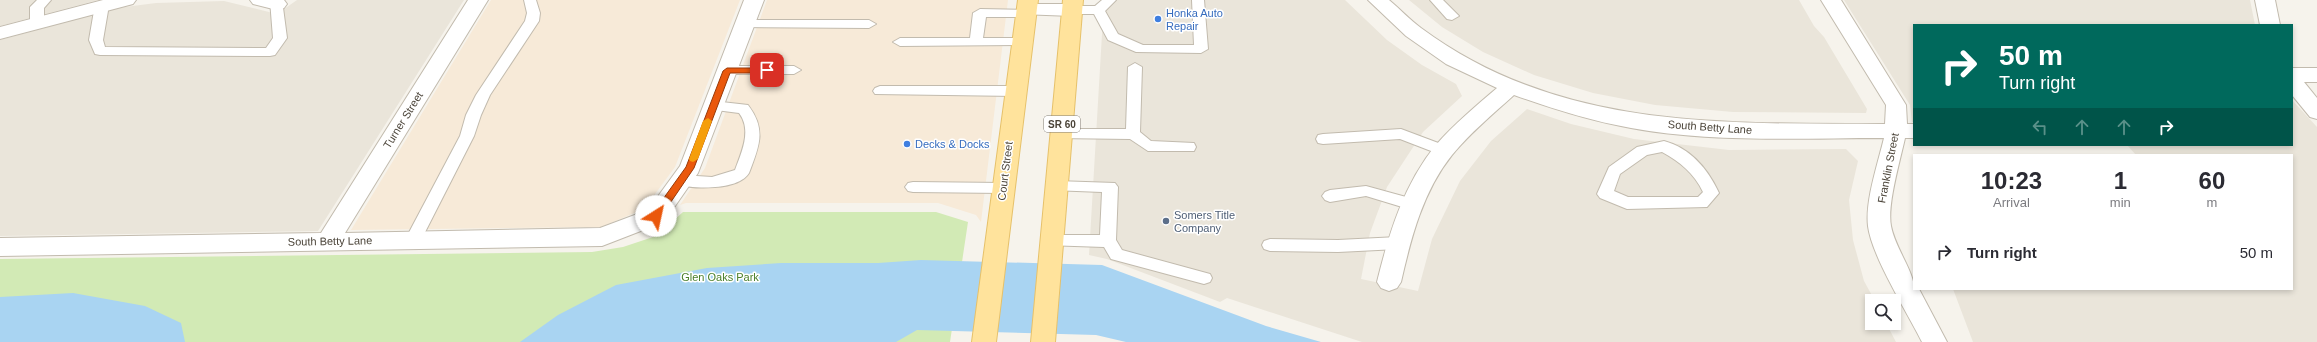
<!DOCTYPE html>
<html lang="en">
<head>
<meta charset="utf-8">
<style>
  body { margin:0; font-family:Arial,sans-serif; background:#f7f7f7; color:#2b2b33; height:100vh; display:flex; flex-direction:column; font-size:15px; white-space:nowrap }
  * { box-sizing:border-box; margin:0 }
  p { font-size:13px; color:#7c7c81 }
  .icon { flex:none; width:22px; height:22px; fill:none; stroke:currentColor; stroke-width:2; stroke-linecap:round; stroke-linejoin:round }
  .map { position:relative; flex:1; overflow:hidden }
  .sheet { position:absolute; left:1913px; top:154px; width:380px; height:136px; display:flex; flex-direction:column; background:#fff; border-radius:0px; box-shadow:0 2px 6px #0003 }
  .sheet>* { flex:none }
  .banner { position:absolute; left:1913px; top:24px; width:380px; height:122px; border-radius:0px; box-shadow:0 2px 6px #0003; background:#00695c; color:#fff; overflow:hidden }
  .tools { position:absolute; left:1865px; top:294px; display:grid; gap:8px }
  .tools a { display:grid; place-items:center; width:36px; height:36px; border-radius:0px; background:#fff; box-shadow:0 2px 6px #0003; font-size:20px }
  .pin { position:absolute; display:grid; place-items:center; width:34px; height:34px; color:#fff; margin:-17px; border-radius:8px; box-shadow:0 2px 6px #0006 }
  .me { position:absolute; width:44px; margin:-22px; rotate:35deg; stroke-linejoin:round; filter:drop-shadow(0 0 3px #0008) }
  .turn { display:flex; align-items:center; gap:14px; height:84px; padding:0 20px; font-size:18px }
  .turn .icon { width:52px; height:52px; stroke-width:2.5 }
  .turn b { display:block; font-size:28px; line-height:34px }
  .lanes { display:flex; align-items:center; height:38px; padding:0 20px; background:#0003; justify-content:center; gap:20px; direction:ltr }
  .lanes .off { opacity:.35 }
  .eta { display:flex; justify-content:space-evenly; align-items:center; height:68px; text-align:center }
  .eta b { font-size:24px; font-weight:700; line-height:28px }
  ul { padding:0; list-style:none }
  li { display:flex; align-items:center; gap:12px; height:60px; padding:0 20px }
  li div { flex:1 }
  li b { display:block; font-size:15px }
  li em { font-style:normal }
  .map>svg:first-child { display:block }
  .residential { fill:#eae5da }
  .commercial { fill:#f7ead8 }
  .green { fill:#d2eab5 }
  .water { fill:#a9d4f2 }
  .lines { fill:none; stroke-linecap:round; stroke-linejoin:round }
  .lane-casing { stroke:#c2bbae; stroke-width:2 }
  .street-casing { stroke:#c2bbae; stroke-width:2 }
  .primary-casing { stroke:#e6c16a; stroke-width:2 }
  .lane { fill:#fff; fill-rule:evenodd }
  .street { fill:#fff; fill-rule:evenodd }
  .primary { fill:#ffe39c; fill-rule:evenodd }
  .route { fill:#ea580c; stroke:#983908 }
  .slow { fill:#f59e0b }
  .shop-dot { fill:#3f7fe0; stroke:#fff; stroke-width:1.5 }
  .service-dot { fill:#5c6f8a; stroke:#fff; stroke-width:1.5 }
  .labels { text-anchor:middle; stroke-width:3; stroke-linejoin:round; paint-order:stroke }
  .shield { fill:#fff; stroke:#817c74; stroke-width:1 }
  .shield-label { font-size:10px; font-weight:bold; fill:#4b4439 }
  .shop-label { font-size:11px; fill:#366cbe; stroke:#fff; text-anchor:start }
  .street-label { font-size:11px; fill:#4b4439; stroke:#fff }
  .service-label { font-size:11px; fill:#4e5e75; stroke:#fff; text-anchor:start }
  .park-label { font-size:11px; fill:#4a7f2a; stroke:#fff }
</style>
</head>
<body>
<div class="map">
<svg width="2317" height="342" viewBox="0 0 2317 342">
  <rect width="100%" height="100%" fill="#f6f3ec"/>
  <!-- residential -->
  <g class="residential">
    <polygon points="0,0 98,0 0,26"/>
    <polygon points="297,0 464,0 318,231 0,236 0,40 117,8 156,3 224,1 277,14"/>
    <polygon points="1104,0 1345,0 1387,40 1422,65 1456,84 1462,96 1423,132 1387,187 1370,233 1361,279 1418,291 1432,239 1460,181 1491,141 1527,109 1571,124 1634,139 1729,150 1846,149 1858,161 1849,200 1853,240 1864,281 1875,301 1872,301 1872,323 1886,323 1896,342 1362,342 1227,298 1220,302 1107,259 1089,255"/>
    <polygon points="1409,0 1799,0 1814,26 1824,37 1867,109 1866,113 1733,112 1655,105 1593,93 1534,75 1483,52 1442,27"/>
    <polygon points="1844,0 2250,0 2255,25 1914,25 1914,122 1912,122 1910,105"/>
    <polygon points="2292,100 2317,127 2317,342 1973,342 1953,289 2292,289 2292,155 2136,155 2127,145 2292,145"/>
  </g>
  <!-- commercial -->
  <g class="commercial">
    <polygon points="491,0 740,0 675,167 644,209 601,227 351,230"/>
    <polygon points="767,0 1008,0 981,222 976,215 938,203 686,203 680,205 705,168"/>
  </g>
  <!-- green -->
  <polygon class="green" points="683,212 936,212 968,222 950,342 0,342 0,259 592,252 623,247 656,236"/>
  <!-- water -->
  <g class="water">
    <polygon points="921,260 1102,265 1266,326 1321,342 1126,342 1096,335 917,330 896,342 520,342 558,315 616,285 707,268 781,263 878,263"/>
    <polygon points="73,293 145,306 181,323 185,342 0,342 0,297"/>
  </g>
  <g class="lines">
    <!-- lane casing -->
    <g class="lane-casing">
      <g id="lane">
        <polygon points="37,0 51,0 44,8 44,23 37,27 30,23 30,7"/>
        <polygon points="270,0 282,0 287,38 275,55 270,56 100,55 95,54 89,40 95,5 102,1 109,5 103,40 105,47 266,48 273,38"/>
        <polygon points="524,0 536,0 540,13 539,21 490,95 481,115 474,136 419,244 413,246 407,244 405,240 460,136 466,115 476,95 525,21 527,13"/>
        <polygon points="1102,0 1116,0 1105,11 1118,34 1143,45 1194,45 1192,0 1204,0 1208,49 1201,53 1136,52 1108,40 1094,14 1072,14 1065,10 1072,6 1095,6"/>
        <polygon points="1430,0 1443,0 1459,16 1452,20 1447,19"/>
        <polygon points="980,9 1031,10 1033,13 1031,16 1026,17 986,17 983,38 1022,38 1029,42 1027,45 900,46 893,42 900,38 970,38 973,13"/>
        <polygon points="745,20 869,20 876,24 869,28 740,27 738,24"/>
        <polygon points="1135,63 1142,67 1140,132 1151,141 1194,143 1196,147 1194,151 1148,151 1130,139 1056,138 1054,134 1056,130 1061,129 1126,129 1128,67"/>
        <polygon points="727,66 794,66 801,70 794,74 722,74 720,71 722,68"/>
        <polygon points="880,86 1016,86 1023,91 1016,96 875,94 873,91 875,88"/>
        <path d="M713,101L748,105C767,130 759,146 749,173C738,191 693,189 676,184L673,180L676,176L681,175L712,177L735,170C742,151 752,130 739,113L708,109L706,106L708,103Z"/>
        <polygon points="1401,129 1449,147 1451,151 1449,155 1444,156 1400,139 1323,144 1318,143 1316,139 1318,135 1323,134"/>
        <path d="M1664,141C1690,148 1708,169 1719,193L1707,207L1627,209L1600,198L1597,194L1609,167L1637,147ZM1662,152C1680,162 1694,173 1703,192L1698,197H1628L1614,191L1620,174L1647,155Z"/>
        <polygon points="1056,181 1115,183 1118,187 1116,240 1122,250 1210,274 1212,278 1210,282 1204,284 1111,259 1104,247 1045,245 1043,241 1045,237 1051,235 1100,235 1102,192 1051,190 1048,186 1051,182"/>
        <polygon points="913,182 1003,183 1008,184 1011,188 1008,192 1003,193 913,192 908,191 905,187 908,183"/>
        <polygon points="1366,186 1417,200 1420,204 1417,208 1412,210 1366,196 1330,202 1325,200 1322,196 1325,192 1330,190"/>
        <polygon points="1398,237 1404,239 1406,243 1404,247 1398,249 1338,252 1270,251 1264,249 1262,245 1264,241 1270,239 1338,240"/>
      </g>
    </g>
    <!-- street casing -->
    <g class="street-casing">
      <g id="street">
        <polygon points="103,0 136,0 133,4 0,39 0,27"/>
        <polygon points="250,0 284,0 287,4 284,8 277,10 253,4"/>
        <polygon points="468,0 488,0 345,233 600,228 648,210 680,166 744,0 764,0 698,173 664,222 602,246 0,256 0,238 321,233"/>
        <path d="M1368,0H1389C1400,9 1410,20 1421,28C1560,131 1722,123 1885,124L1886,105L1821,0H1841L1906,105L1907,124H1914V138H1905C1900,161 1887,205 1891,226C1895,248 1914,271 1914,289H1919L1947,342H1922C1907,312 1872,257 1868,226C1865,201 1878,163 1884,138C1801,138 1713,143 1631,128C1591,121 1553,109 1514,95C1493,114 1470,133 1452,155C1423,191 1411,238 1401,282L1397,288L1389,291L1381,288L1377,282C1389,233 1404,184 1436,145C1454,124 1476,106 1497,88L1446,64L1406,36Z"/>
        <polygon points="2255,0 2275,0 2280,25 2260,25"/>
        <polygon points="1027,4 1072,4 1079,6 1082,10 1079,14 1072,16 1020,14 1017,10 1020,6"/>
        <polygon points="2292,68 2317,68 2317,82 2304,82 2317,98 2317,119 2310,117 2292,95"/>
      </g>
    </g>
    <!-- primary casing -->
    <g class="primary-casing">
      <g id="primary">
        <polygon points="1018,0 1038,0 996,342 972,342"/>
        <polygon points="1063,0 1083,0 1055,342 1031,342"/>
      </g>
    </g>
    <!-- lane -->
    <use href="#lane" class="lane"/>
    <!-- street -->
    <use href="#street" class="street"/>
    <!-- primary -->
    <use href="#primary" class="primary"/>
  </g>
  <!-- route -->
  <polygon class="route" points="727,68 767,68 771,70 767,73 730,73 694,168 660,218 653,218 653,213 686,167 723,71"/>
  <!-- slow -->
  <polygon class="slow" points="708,118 712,121 698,159 693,162 690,161 689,159 703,121"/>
  <!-- markers -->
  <g class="shop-dot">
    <circle cx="1158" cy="19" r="4"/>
    <circle cx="907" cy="144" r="4"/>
  </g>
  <circle class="service-dot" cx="1166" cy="221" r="4"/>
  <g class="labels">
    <!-- shield labels -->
    <rect class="shield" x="1044" y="116" width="36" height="16" rx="3"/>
    <g class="shield-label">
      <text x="1062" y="128">SR 60</text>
    </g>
    <!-- shop labels -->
    <g class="shop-label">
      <text x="1166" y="17">Honka Auto<tspan x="1166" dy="13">Repair</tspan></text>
      <text x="915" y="148">Decks &amp; Docks</text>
    </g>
    <!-- street labels -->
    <g class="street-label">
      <text transform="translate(403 120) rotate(-58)" y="4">Turner Street</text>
      <text transform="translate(1710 127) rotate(4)" y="4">South Betty Lane</text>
      <text transform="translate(1888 168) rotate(-79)" y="4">Franklin Street</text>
      <text transform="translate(1005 171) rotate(-83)" y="4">Court Street</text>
      <text transform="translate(330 241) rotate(-1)" y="4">South Betty Lane</text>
    </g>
    <!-- service labels -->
    <g class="service-label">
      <text x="1174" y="219">Somers Title<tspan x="1174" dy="13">Company</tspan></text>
    </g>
    <!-- park labels -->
    <g class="park-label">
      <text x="720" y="281">Glen Oaks Park</text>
    </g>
  </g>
</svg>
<div class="tools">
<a><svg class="icon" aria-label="search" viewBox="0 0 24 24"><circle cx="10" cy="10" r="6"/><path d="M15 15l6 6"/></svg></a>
</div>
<div class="pin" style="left:767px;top:70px;background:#d93025"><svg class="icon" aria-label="arrive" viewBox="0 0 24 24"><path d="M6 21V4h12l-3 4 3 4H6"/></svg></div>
<svg class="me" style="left:656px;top:216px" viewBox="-20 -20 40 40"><circle r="19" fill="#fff"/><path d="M0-13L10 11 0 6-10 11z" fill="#ea580c"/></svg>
<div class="banner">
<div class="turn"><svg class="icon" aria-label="right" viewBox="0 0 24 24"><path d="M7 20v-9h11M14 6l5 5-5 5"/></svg><div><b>50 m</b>Turn right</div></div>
<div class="lanes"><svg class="icon off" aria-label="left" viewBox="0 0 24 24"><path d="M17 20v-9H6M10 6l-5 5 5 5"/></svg><svg class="icon off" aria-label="ahead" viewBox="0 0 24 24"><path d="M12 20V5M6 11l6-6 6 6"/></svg><svg class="icon off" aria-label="ahead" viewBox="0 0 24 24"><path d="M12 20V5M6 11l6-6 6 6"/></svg><svg class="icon" aria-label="right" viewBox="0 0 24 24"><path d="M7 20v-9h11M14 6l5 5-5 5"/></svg></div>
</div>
<section class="sheet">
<div class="eta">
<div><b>10:23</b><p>Arrival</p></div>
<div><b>1</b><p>min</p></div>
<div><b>60</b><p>m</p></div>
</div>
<ul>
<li><svg class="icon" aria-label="right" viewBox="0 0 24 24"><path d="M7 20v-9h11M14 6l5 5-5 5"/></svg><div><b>Turn right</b></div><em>50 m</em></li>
</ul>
</section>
</div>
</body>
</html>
